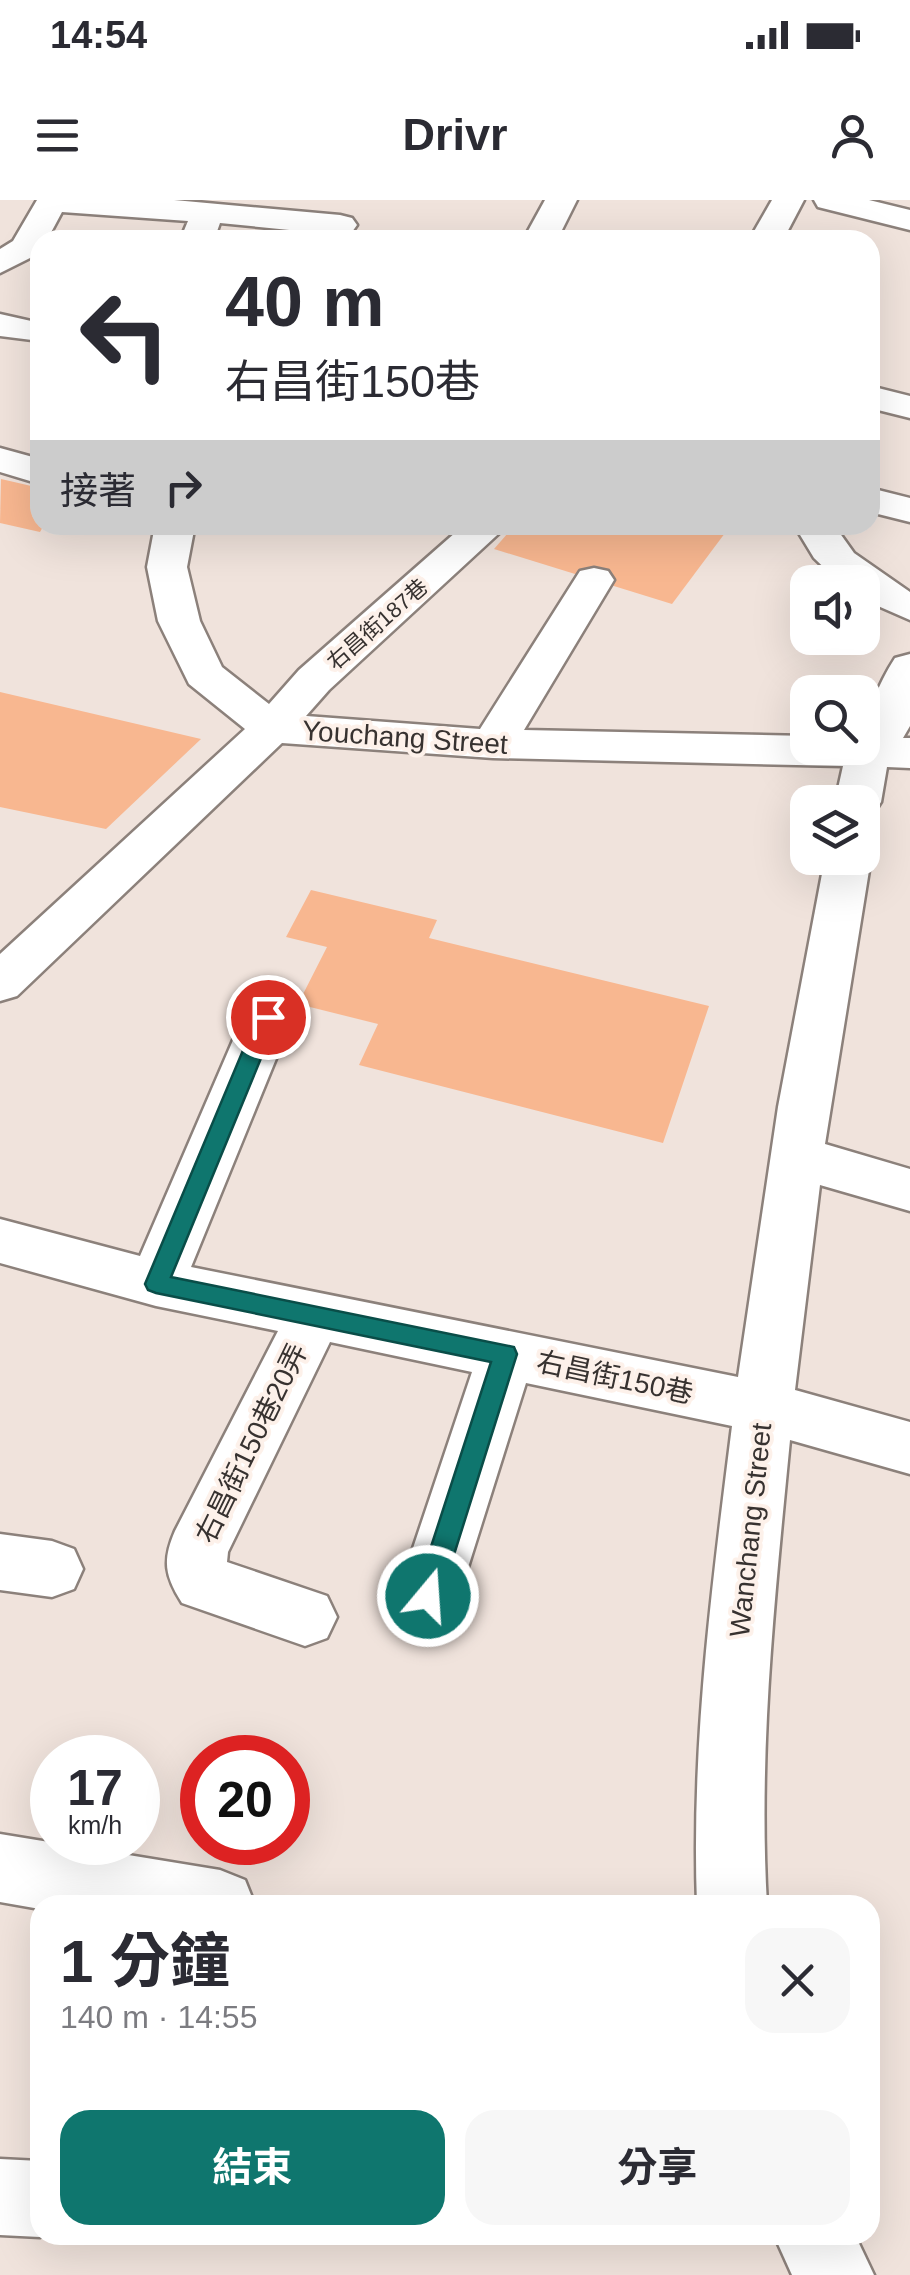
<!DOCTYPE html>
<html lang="zh-TW">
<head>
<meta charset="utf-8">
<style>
  body { margin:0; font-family:Helvetica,"Noto Sans TC",sans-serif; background:#f7f7f7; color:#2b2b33; height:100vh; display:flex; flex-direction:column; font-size:38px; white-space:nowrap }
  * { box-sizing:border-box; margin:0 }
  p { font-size:32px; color:#7c7c81 }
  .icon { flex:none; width:55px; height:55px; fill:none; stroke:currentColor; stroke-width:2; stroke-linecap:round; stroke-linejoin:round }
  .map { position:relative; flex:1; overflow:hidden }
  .details { position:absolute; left:30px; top:1695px; width:850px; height:350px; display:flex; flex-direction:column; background:#fff; border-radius:30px; box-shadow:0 10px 40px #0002 }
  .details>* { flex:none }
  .hud { position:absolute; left:30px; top:30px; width:850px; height:305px; border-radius:30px; box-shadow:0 10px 40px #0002; background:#fff; color:#2b2b33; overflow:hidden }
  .fabs { position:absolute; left:790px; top:365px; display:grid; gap:20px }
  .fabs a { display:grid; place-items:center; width:90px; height:90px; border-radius:20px; background:#fff; box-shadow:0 10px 40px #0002; font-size:50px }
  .speed { position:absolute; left:30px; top:1535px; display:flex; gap:20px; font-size:50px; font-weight:700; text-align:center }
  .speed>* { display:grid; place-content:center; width:130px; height:130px; border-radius:50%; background:#fff; box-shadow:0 10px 40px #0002; line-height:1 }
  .speed small { font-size:25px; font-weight:400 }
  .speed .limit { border:15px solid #d22; background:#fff; color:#111 }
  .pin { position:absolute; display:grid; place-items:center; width:85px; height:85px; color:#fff; margin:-42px; border:5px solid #fff; border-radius:50%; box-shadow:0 2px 10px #0007 }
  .me { position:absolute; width:110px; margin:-55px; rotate:18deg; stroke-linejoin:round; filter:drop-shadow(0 0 8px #0008) }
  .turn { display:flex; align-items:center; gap:35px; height:210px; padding:0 30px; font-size:45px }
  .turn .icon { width:130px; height:130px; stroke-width:2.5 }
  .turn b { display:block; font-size:70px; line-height:85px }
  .then { display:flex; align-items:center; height:95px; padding:0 30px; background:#0003; gap:20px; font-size:38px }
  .round { display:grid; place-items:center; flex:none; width:105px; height:105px; border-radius:30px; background:#f7f7f7 }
  .head { display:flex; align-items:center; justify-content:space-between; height:170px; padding:0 30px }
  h1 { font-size:60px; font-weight:700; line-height:75px }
  .action { display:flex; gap:20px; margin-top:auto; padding:20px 30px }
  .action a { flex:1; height:115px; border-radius:30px; background:#0f766e; color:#fff; font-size:40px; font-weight:700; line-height:115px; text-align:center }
  .action a+a { background:#f7f7f7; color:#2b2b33 }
  .status { display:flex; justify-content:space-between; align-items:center; height:70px; padding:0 50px; background:#fff; direction:ltr }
  .status svg { height:28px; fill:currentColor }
  header { display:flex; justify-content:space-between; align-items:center; height:130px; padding:0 30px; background:#fff; font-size:45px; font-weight:700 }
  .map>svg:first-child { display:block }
  .building { fill:#f8b790 }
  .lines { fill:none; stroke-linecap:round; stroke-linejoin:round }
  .minor-casing { stroke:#8c817b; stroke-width:5 }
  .minor { fill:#fff; fill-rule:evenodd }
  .route { fill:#0f766e; stroke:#0a4d48; stroke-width:2.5 }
  .labels { text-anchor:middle; stroke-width:8; stroke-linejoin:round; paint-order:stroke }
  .far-street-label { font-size:22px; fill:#373230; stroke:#fdf1ea }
  .street-label { font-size:28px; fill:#373230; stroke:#fdf1ea }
</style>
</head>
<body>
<div class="status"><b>14:54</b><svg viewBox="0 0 49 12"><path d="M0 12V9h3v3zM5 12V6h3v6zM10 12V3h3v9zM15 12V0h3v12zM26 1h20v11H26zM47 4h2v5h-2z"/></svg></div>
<header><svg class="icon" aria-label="menu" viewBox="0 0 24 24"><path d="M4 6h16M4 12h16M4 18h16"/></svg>Drivr<svg class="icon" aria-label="person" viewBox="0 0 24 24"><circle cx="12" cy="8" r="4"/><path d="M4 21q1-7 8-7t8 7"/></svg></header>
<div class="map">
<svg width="910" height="2075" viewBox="0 0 910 2075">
  <rect width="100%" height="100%" fill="#f0e3dc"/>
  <!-- building -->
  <g class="building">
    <polygon points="1,279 40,288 40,325 44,325 40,332 0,323"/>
    <polygon points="515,325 731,325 672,404 494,349"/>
    <polygon points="0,492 201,539 106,629 0,607"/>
    <polygon points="311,690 437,720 429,738 709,806 663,943 359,865 378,824 298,804 327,747 286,737"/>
  </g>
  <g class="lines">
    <!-- minor casing -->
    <g class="minor-casing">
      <g id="minor">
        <polygon points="37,0 174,0 340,15 352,18 357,25 352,32 340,35 220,23 214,40 180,40 188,21 62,12 47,40 40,40 38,54 0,73 0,49 13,41"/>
        <polygon points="545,0 577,0 557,40 523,40"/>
        <polygon points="772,0 804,0 783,40 749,40"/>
        <polygon points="814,0 869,0 910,10 910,30 818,7"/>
        <polygon points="0,114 40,123 40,141 0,136"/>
        <polygon points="870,186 910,196 910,218 870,208"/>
        <polygon points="0,248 40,259 40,284 0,272"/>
        <polygon points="870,288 910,298 910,322 870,312"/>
        <path d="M155,325H195L187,367L200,421L222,467L269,504L299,470L464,325H508L329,490L306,516L480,529L580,371L594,368L608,371L614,380L524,530L808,536V548H862C862,521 880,481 895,458L910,454V526L903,538H910V568L887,567L881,602L874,613L862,616V602H835L843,566L493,558L282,543L17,796L0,801V754L245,529L189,484L158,421L147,367Z"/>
        <polygon points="794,325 834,325 854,353 910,392 910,420 862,399 862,382 839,382 814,358"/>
        <path d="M862,646L871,658L825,944L910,969V1011L820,985L795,1190L910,1222V1274L790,1240C775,1395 758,1549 767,1705H697C691,1545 712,1385 732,1226L526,1183L459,1396L450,1416L428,1425L406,1416L397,1396L472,1172L330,1142L228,1352L227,1362L327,1396L337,1417L327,1438L305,1446L182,1403C165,1376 162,1361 175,1331L278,1131L156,1106L0,1063V1019L140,1056L243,817L250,804L268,798L286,804L293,817L191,1067L738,1177L778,907L825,658H862Z"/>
        <polygon points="0,1334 52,1341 74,1349 83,1369 74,1389 52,1397 0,1390"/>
        <polygon points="0,1634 220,1670 245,1680 255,1705 40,1705 40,1709 0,1702"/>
        <polygon points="0,1959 40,1961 40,2035 45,2035 40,2037 0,2035"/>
        <polygon points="774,2035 855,2035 874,2075 792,2075"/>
      </g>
    </g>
    <!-- minor -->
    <use href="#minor" class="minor"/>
  </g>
  <!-- route -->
  <polygon class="route" points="268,809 278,817 171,1077 514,1147 517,1154 441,1396 437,1404 428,1407 419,1404 415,1396 491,1162 156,1093 148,1090 145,1084 257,817"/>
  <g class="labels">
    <!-- far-street labels -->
    <g class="far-street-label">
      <text transform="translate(377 424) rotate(-41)" y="8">右昌街187巷</text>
    </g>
    <!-- street labels -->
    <g class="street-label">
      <text transform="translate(405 537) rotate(4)" y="10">Youchang Street</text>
      <text transform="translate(615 1177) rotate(12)" y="10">右昌街150巷</text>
      <text transform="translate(251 1243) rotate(-64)" y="10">右昌街150巷20弄</text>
      <text transform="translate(750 1330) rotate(-84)" y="10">Wanchang Street</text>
    </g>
  </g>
</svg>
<div class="fabs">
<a><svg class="icon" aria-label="sound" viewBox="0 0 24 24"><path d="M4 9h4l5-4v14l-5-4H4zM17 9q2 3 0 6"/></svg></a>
<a><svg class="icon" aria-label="search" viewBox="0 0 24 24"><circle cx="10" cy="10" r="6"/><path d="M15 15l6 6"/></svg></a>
<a><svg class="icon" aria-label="layers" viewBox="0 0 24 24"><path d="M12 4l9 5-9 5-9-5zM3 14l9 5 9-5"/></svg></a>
</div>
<div class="speed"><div>17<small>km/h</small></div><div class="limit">20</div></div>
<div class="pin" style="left:268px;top:817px;background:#d93025"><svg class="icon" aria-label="arrive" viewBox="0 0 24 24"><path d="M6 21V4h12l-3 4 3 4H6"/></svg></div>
<svg class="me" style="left:428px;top:1396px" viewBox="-20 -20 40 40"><circle r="17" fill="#0f766e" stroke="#fff" stroke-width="3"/><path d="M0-11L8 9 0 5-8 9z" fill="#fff"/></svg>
<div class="hud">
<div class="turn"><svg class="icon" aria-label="left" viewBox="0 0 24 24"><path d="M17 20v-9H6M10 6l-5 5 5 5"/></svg><div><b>40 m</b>右昌街150巷</div></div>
<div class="then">接著<svg class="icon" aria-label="right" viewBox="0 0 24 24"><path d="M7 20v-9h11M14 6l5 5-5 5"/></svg></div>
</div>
<section class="details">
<div class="head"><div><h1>1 分鐘</h1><p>140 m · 14:55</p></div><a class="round"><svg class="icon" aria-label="close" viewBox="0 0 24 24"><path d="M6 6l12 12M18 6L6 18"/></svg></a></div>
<div class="action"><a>結束</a><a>分享</a></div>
</section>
</div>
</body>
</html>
